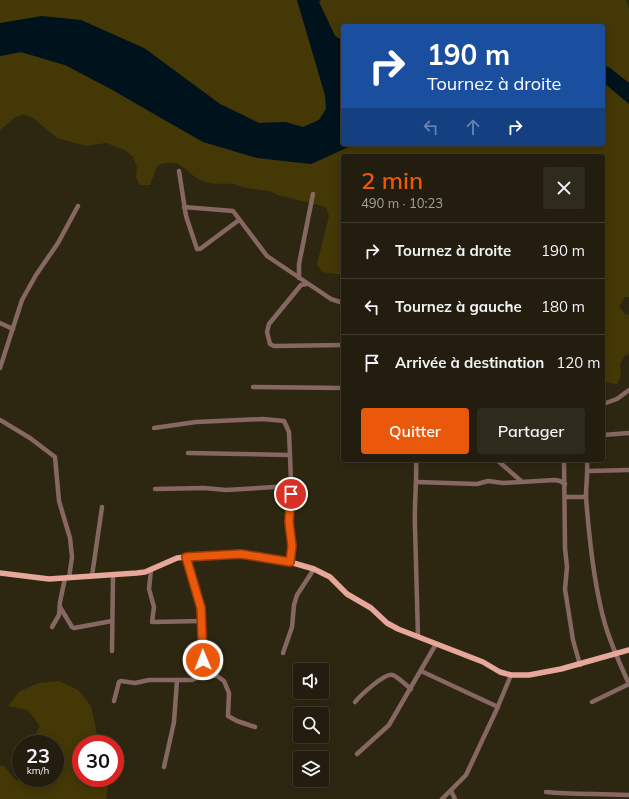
<!DOCTYPE html>
<html lang="fr">
<head>
<meta charset="utf-8">
<style>
  body { margin:0; font-family:Mulish,sans-serif; background:#2e2a1c; color:#f1f3f6; height:100vh; display:flex; flex-direction:column; font-size:15px; white-space:nowrap }
  * { box-sizing:border-box; margin:0 }
  p { font-size:13px; color:#a2a29e }
  .icon { flex:none; width:22px; height:22px; fill:none; stroke:currentColor; stroke-width:2; stroke-linecap:round; stroke-linejoin:round }
  .map { position:relative; flex:1; overflow:hidden }
  .details { position:absolute; left:341px; top:154px; width:264px; height:308px; display:flex; flex-direction:column; background:#221d0e; border-radius:4px; box-shadow:0 2px 10px #0003,0 0 0 1px #3f3b2e }
  .details>* { flex:none }
  .hud { position:absolute; left:341px; top:24px; width:264px; height:122px; border-radius:4px; box-shadow:0 2px 10px #0003,0 0 0 1px #3f3b2e; background:#1a4fa0; color:#fff; overflow:hidden }
  .controls { position:absolute; left:293px; top:663px; display:grid; gap:8px }
  .controls a { display:grid; place-items:center; width:36px; height:36px; border-radius:4px; background:#221d0e; box-shadow:0 2px 10px #0003,0 0 0 1px #3f3b2e; font-size:20px }
  .speed { position:absolute; left:12px; top:735px; display:flex; gap:8px; font-size:20px; font-weight:700; text-align:center }
  .speed>* { display:grid; place-content:center; width:52px; height:52px; border-radius:50%; background:#221d0e; box-shadow:0 2px 10px #0003,0 0 0 1px #3f3b2e; line-height:1 }
  .speed small { font-size:10px; font-weight:400 }
  .speed .limit { border:6px solid #d22; background:#fff; color:#111 }
  .pin { position:absolute; display:grid; place-items:center; width:34px; height:34px; color:#fff; margin:-17px; border:2px solid #fff; border-radius:50%; box-shadow:0 1px 4px #0007 }
  .me { position:absolute; width:44px; margin:-22px; rotate:359deg; stroke-linejoin:round; filter:drop-shadow(0 0 3px #0008) }
  .turn { display:flex; align-items:center; gap:14px; height:84px; padding:0 20px; font-size:18px }
  .turn .icon { width:52px; height:52px; stroke-width:2.5 }
  .turn b { display:block; font-size:28px; line-height:34px }
  .lanes { display:flex; align-items:center; height:38px; padding:0 20px; background:#0003; justify-content:center; gap:20px; direction:ltr }
  .lanes .off { opacity:.35 }
  .round { display:grid; place-items:center; flex:none; width:42px; height:42px; border-radius:4px; background:#2e2a1c }
  .headline { display:flex; align-items:center; justify-content:space-between; height:68px; padding:0 20px }
  h1 { font-size:24px; font-weight:600; line-height:30px; color:#ea580c }
  .cta { display:flex; gap:8px; margin-top:auto; padding:8px 20px }
  .cta a { flex:1; height:46px; border-radius:4px; background:#ea580c; color:#fff; font-size:16px; font-weight:600; line-height:46px; text-align:center }
  .cta a+a { background:#2e2a1c; color:#f1f3f6 }
  ul { padding:0; list-style:none }
  li { display:flex; align-items:center; gap:12px; height:56px; padding:0 20px; border-top:1px solid #3f3b2e }
  li div { flex:1 }
  li b { display:block; font-size:15px }
  li em { font-style:normal }
  .map>svg:first-child { display:block }
  .green { fill:#443807 }
  .water { fill:#00121c }
  .lines { fill:none; stroke-linecap:round; stroke-linejoin:round }
  .minor { stroke:#866761; stroke-width:4.5 }
  .major { stroke:#e7a79a; stroke-width:5.5 }
  .route-casing { stroke:#983908; stroke-width:10 }
  .route { stroke:#ea580c; stroke-width:7 }
</style>
</head>
<body>
<div class="map">
<svg width="629" height="799" viewBox="0 0 629 799">
  <rect width="100%" height="100%" fill="#2d2712"/>
  <!-- green -->
  <g class="green">
    <polygon points="0,0 297,0 325,95 326,109 319,120 303,127 285,122 259,123 220,104 144,48 6,22 0,23"/>
    <polygon points="321,0 626,0 629,9 629,83 610,68 603,65 603,26 343,26 343,41 335,36 319,2"/>
    <path d="M21,52L65,65L109,88L203,142L311,164L355,144H603V82L629,104V297H625L619,306L625,314L629,315V354L625,355L620,364L621,375L617,384L603,382V156H343V275L322,272L317,264L329,216L326,207L278,195C269,189 256,190 246,188C241,187 238,185 234,184C225,183 215,185 206,182C186,177 182,154 157,166L150,185H140L136,177L137,167L133,157L125,150L106,143L86,146L57,138L33,118L24,114L14,118L0,130V56Z"/>
    <polygon points="59,681 78,690 91,706 99,744 81,744 81,778 109,778 106,799 0,799 0,766 3,765 17,781 21,773 21,778 55,778 55,744 29,744 40,726 28,710 8,706 20,691 39,683"/>
  </g>
  <!-- water -->
  <g class="water">
    <polygon points="297,0 321,0 319,2 335,36 343,41 343,144 355,144 311,164 257,158 203,142 109,88 65,65 21,52 0,56 0,23 42,16 81,20 144,48 220,104 259,123 285,122 303,127 319,120 326,109 325,95"/>
    <polygon points="603,65 610,68 629,83 629,104 603,82"/>
  </g>
  <g class="lines">
    <!-- minor -->
    <g class="minor">
      <polyline points="179,171 186,216 197,249 200,249 239,220"/>
      <polyline points="184,207 233,211 267,256 331,299 343,303"/>
      <polyline points="299,278 299,264 313,194"/>
      <polyline points="307,284 301,285 269,324 267,332 270,344 274,346 343,345"/>
      <polyline points="0,323 13,329"/>
      <polyline points="0,368 22,300 36,275 58,243 78,206"/>
      <polyline points="253,387 343,388"/>
      <polyline points="603,404 617,399 629,390"/>
      <polyline points="0,420 30,438 55,457 59,501 70,538 72,557 69,578"/>
      <polyline points="154,428 196,422 263,419 284,421 289,432 292,505 289,522 292,546 290,562"/>
      <polyline points="603,435 629,433"/>
      <polyline points="188,453 289,455"/>
      <path d="M416,460C417,482 414,504 415,527C416,563 417,600 418,637"/>
      <polyline points="497,460 521,481"/>
      <polyline points="564,460 565,548 567,567 565,589 573,640 580,665"/>
      <path d="M587,460C588,473 586,484 586,497C589,537 594,586 605,624C611,645 620,664 629,684"/>
      <polyline points="588,471 629,470"/>
      <polyline points="417,482 477,484 488,481 503,483 555,480 560,481 565,484"/>
      <polyline points="155,489 204,488 226,490 291,486"/>
      <polyline points="565,497 584,497 586,495"/>
      <polyline points="186,557 201,608 203,675"/>
      <polyline points="151,570 149,589 154,607 152,622 202,621"/>
      <polyline points="92,576 102,507"/>
      <polyline points="60,607 72,627 74,628 112,621"/>
      <polyline points="52,627 59,615 60,602 65,578"/>
      <polyline points="112,651 113,574"/>
      <polyline points="283,653 292,627 294,605 297,595 314,569"/>
      <polyline points="421,671 498,707"/>
      <polyline points="114,701 119,682 121,681 135,683 149,680 192,680 203,675 217,676 224,681 229,693 228,716 237,721 255,727"/>
      <path d="M355,702C360,696 385,672 393,675C399,678 406,685 411,689"/>
      <polyline points="592,702 629,684"/>
      <polyline points="357,754 389,725 436,644"/>
      <polyline points="164,767 174,722 177,680"/>
      <polyline points="451,791 455,799"/>
      <path d="M546,792C574,795 601,793 629,795"/>
      <polyline points="442,799 466,775 496,711 511,675"/>
    </g>
    <!-- major -->
    <polyline class="major" points="0,573 49,579 137,573 145,572 177,558 203,555 241,554 283,560 314,569 330,577 347,594 371,608 387,623 398,629 483,662 500,672 511,675 529,675 561,669 629,650"/>
  </g>
  <g class="lines">
    <!-- route casing -->
    <g class="route-casing">
      <polyline id="route" points="203,660 201,608 186,557 241,554 290,562 292,546 289,522 291,494"/>
    </g>
    <!-- route -->
    <use href="#route" class="route"/>
  </g>
</svg>
<div class="controls">
<a><svg class="icon" aria-label="sound" viewBox="0 0 24 24"><path d="M4 9h4l5-4v14l-5-4H4zM17 9q2 3 0 6"/></svg></a>
<a><svg class="icon" aria-label="search" viewBox="0 0 24 24"><circle cx="10" cy="10" r="6"/><path d="M15 15l6 6"/></svg></a>
<a><svg class="icon" aria-label="layers" viewBox="0 0 24 24"><path d="M12 4l9 5-9 5-9-5zM3 14l9 5 9-5"/></svg></a>
</div>
<div class="speed"><div>23<small>km/h</small></div><div class="limit">30</div></div>
<div class="pin" style="left:291px;top:494px;background:#d93025"><svg class="icon" aria-label="arrive" viewBox="0 0 24 24"><path d="M6 21V4h12l-3 4 3 4H6"/></svg></div>
<svg class="me" style="left:203px;top:660px" viewBox="-20 -20 40 40"><circle r="17" fill="#ea580c" stroke="#fff" stroke-width="3"/><path d="M0-11L8 9 0 5-8 9z" fill="#fff"/></svg>
<div class="hud">
<div class="turn"><svg class="icon" aria-label="right" viewBox="0 0 24 24"><path d="M7 20v-9h11M14 6l5 5-5 5"/></svg><div><b>190 m</b>Tournez à droite</div></div>
<div class="lanes"><svg class="icon off" aria-label="left" viewBox="0 0 24 24"><path d="M17 20v-9H6M10 6l-5 5 5 5"/></svg><svg class="icon off" aria-label="ahead" viewBox="0 0 24 24"><path d="M12 20V5M6 11l6-6 6 6"/></svg><svg class="icon" aria-label="right" viewBox="0 0 24 24"><path d="M7 20v-9h11M14 6l5 5-5 5"/></svg></div>
</div>
<section class="details">
<div class="headline"><div><h1>2 min</h1><p>490 m · 10:23</p></div><a class="round"><svg class="icon" aria-label="close" viewBox="0 0 24 24"><path d="M6 6l12 12M18 6L6 18"/></svg></a></div>
<ul>
<li><svg class="icon" aria-label="right" viewBox="0 0 24 24"><path d="M7 20v-9h11M14 6l5 5-5 5"/></svg><div><b>Tournez à droite</b></div><em>190 m</em></li>
<li><svg class="icon" aria-label="left" viewBox="0 0 24 24"><path d="M17 20v-9H6M10 6l-5 5 5 5"/></svg><div><b>Tournez à gauche</b></div><em>180 m</em></li>
<li><svg class="icon" aria-label="arrive" viewBox="0 0 24 24"><path d="M6 21V4h12l-3 4 3 4H6"/></svg><div><b>Arrivée à destination</b></div><em>120 m</em></li>
</ul>
<div class="cta"><a>Quitter</a><a>Partager</a></div>
</section>
</div>
</body>
</html>
